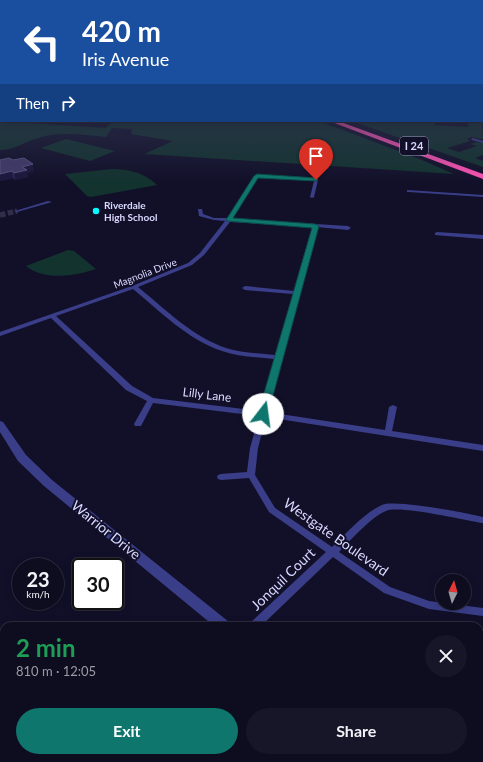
<!DOCTYPE html>
<html lang="en">
<head>
<meta charset="utf-8">
<style>
  body { margin:0; font-family:Lato,sans-serif; background:#171528; color:#f1f3f6; height:100vh; display:flex; flex-direction:column; font-size:15px; white-space:nowrap }
  * { box-sizing:border-box; margin:0 }
  p { font-size:13px; color:#9b9ba4 }
  .icon { flex:none; width:22px; height:22px; fill:none; stroke:currentColor; stroke-width:2; stroke-linecap:round; stroke-linejoin:round }
  .map { position:relative; flex:1; overflow:hidden }
  .sheet { position:absolute; left:0px; top:622px; width:483px; height:140px; display:flex; flex-direction:column; background:#0e0c1f; border-radius:12px 12px 0 0; box-shadow:0 2px 10px #0003,0 0 0 1px #2e2c3d }
  .sheet>* { flex:none }
  .banner { position:absolute; left:0px; top:0px; width:483px; height:122px; box-shadow:0 2px 10px #0003,0 0 0 1px #2e2c3d; background:#1a4fa0; color:#fff; overflow:hidden }
  .needle { width:26px; rotate:5deg }
  .buttons { position:absolute; left:435px; top:574px; display:grid; gap:8px }
  .buttons a { display:grid; place-items:center; width:36px; height:36px; border-radius:50%; background:#0e0c1f; box-shadow:0 2px 10px #0003,0 0 0 1px #2e2c3d; font-size:20px }
  .speed { position:absolute; left:12px; top:558px; display:flex; gap:8px; font-size:20px; font-weight:700; text-align:center }
  .speed>* { display:grid; place-content:center; width:52px; height:52px; border-radius:50%; background:#0e0c1f; box-shadow:0 2px 10px #0003,0 0 0 1px #2e2c3d; line-height:1 }
  .speed small { font-size:10px; font-weight:400 }
  .speed .limit { border:2px solid #111; border-radius:6px; background:#fff; color:#111 }
  .pin { position:absolute; display:grid; place-items:center; width:34px; height:34px; color:#fff; margin:-41px -17px; border-radius:50% 50% 50% 0; rotate:-45deg; box-shadow:0 0 4px #0007 }
  .pin .icon { rotate:45deg }
  .me { position:absolute; width:44px; margin:-22px; rotate:15deg; stroke-linejoin:round; filter:drop-shadow(0 0 3px #0008) }
  .turn { display:flex; align-items:center; gap:14px; height:84px; padding:0 16px; font-size:18px }
  .turn .icon { width:52px; height:52px; stroke-width:2.5 }
  .turn b { display:block; font-size:28px; line-height:34px }
  .then { display:flex; align-items:center; height:38px; padding:0 16px; background:#0003; gap:8px; font-size:15px }
  .round { display:grid; place-items:center; flex:none; width:42px; height:42px; border-radius:21px; background:#171528 }
  .headline { display:flex; align-items:center; justify-content:space-between; height:68px; padding:0 16px }
  h1 { font-size:24px; font-weight:700; line-height:30px; color:#1e9e55 }
  .button { display:flex; gap:8px; margin-top:auto; padding:8px 16px }
  .button a { flex:1; height:46px; border-radius:24px; background:#0f766e; color:#fff; font-size:16px; font-weight:700; line-height:46px; text-align:center }
  .button a+a { background:#171528; color:#f1f3f6 }
  .map>svg:first-child { display:block }
  .green { fill:#13332f }
  .lines { fill:none; stroke-linecap:round; stroke-linejoin:round }
  .minor-tunnel-far1 { stroke:#302e49; stroke-width:4.5; stroke-dasharray:4.5 2; stroke-linecap:butt }
  .minor-tunnel { stroke:#302e49; stroke-width:5.5; stroke-dasharray:5.5 2.5; stroke-linecap:butt }
  .minor { fill:#3a3e89; fill-rule:evenodd }
  .tertiary { fill:#3a3e89; fill-rule:evenodd }
  .motorway { fill:#ff53b4; fill-rule:evenodd }
  .wall { fill:#2e2857 }
  .shaded-wall { fill:#1b173d }
  .building { fill:#403b69; stroke:#585480 }
  .route { fill:#0f766e; stroke:#0a4d48 }
  .poi-dot { fill:#04fcff; stroke:#121029; stroke-width:1.5 }
  .labels { text-anchor:middle; stroke-width:4; stroke-linejoin:round; paint-order:stroke }
  .far-poi-label { font-size:10px; font-weight:bold; fill:#d9d8ff; stroke:#121029; text-anchor:start }
  .far-street-label { font-size:10px; fill:#d9d8ff; stroke:#121029 }
  .shield { fill:#121029; stroke:#9d9cbf; stroke-width:1 }
  .shield-label { font-size:11px; font-weight:bold; fill:#d9d8ff }
  .street-label { font-size:12px; fill:#d9d8ff; stroke:#121029 }
  .near-street-label { font-size:14px; fill:#d9d8ff; stroke:#121029 }
</style>
</head>
<body>
<div class="map">
<svg width="483" height="762" viewBox="0 0 483 762">
  <rect width="100%" height="100%" fill="#121029"/>
  <!-- green -->
  <g class="green">
    <polygon points="482,119 483,139 471,137 467,139 470,141 447,148 459,152 477,146 471,144 477,142 483,143 483,155 475,158 483,161 483,167 351,121 435,121 435,125 468,127 468,121 482,121"/>
    <path d="M0,121L105,128L114,121H319L422,160L454,174L144,154L173,141L131,134L132,129L112,128L106,137C84,135 59,131 38,138C24,142 15,150 0,150Z"/>
    <polygon points="66,139 115,151 90,161 41,148"/>
    <path d="M112,169C129,169 145,173 157,185L91,197L87,196L65,174Z"/>
    <path d="M68,250L74,251L96,269C76,276 44,281 26,266Z"/>
    <polygon points="0,721 4,722 4,758 50,758 54,762 0,762"/>
  </g>
  <g class="lines">
    <!-- minor-tunnel-far1 -->
    <polyline class="minor-tunnel-far1" points="15,212 17,211"/>
    <!-- minor-tunnel -->
    <polyline class="minor-tunnel" points="0,215 17,211"/>
    <!-- minor -->
    <g class="minor">
      <rect x="482" y="117" width="1" height="2"/>
      <polygon points="473,138 483,141 483,143 472,140 471,139"/>
      <path d="M255,175L316,179L318,180L314,197L312,198L310,197L314,181L258,177L232,219L348,226L351,228L348,230L317,227L267,412L385,430L389,407L393,405L397,407L392,431L483,445V451L266,417L258,448L255,475L275,508L332,547C347,533 364,513 382,505C394,499 467,513 483,517V523H481C464,520 399,505 386,511C372,516 350,541 339,552L390,587L429,601L483,608V616L429,609L384,593L333,557L261,626H249L250,623L326,552L269,512L249,478L221,480L218,479L217,477L218,475L221,474L247,472L250,448L259,416L153,403L141,426H135L134,424L147,401L126,390L51,318L0,336V332L132,286L188,263L200,253L225,221L214,220L199,216L198,209H202L203,214L214,218H228ZM230,222L312,227L294,291L245,286L242,288L245,290L293,294L275,355C259,353 242,353 226,348C193,337 165,309 138,287L192,265L204,255ZM133,289C160,311 188,340 222,351C239,357 257,357 274,359L260,411L153,398L132,386L56,316Z"/>
      <polygon points="407,190 483,195 483,197 409,192 407,192"/>
      <polygon points="48,201 52,202 17,212 15,211"/>
      <polygon points="437,232 483,235 483,239 435,235 435,233"/>
    </g>
    <!-- tertiary -->
    <g class="tertiary">
      <polygon points="0,421 3,422 26,455 52,480 229,622 231,626 214,626 44,486 18,461 0,432"/>
      <polygon points="377,758 396,758 398,762 379,762"/>
    </g>
    <!-- motorway -->
    <polygon class="motorway" points="329,121 338,121 483,174 483,179"/>
  </g>
  <!-- wall -->
  <polygon class="wall" points="13,160 34,171 27,173 28,177 15,180 13,178 0,181"/>
  <!-- shaded-wall -->
  <g class="shaded-wall">
    <polygon points="33,164 34,171 27,173 28,177 15,180 14,173 22,167"/>
    <polygon points="12,171 13,178 0,181 0,174"/>
  </g>
  <!-- building -->
  <polygon class="building" points="9,158 13,160 24,158 33,164 22,167 27,170 14,173 12,171 0,174 0,160"/>
  <!-- sky -->
  <linearGradient id="sky" x2="0" y2="1"><stop stop-color="#0a0917"/><stop offset="0.42" stop-color="#333754"/><stop offset="1" stop-color="#333754" stop-opacity="0"/></linearGradient>
  <rect width="483" height="183" fill="url(#sky)"/>
  <!-- route -->
  <polygon class="route" points="257,174 316,178 318,180 316,181 258,178 233,218 315,224 319,226 268,414 263,417 258,414 312,228 227,221 226,220 254,176"/>
  <!-- markers -->
  <circle class="poi-dot" cx="96" cy="211" r="4"/>
  <g class="labels">
    <!-- far-poi labels -->
    <g class="far-poi-label">
      <text x="104" y="209">Riverdale<tspan x="104" dy="12">High School</tspan></text>
    </g>
    <!-- far-street labels -->
    <g class="far-street-label">
      <text transform="translate(145 273) rotate(-21)" y="4">Magnolia Drive</text>
    </g>
    <!-- shield labels -->
    <rect class="shield" x="400" y="137" width="28" height="18" rx="3"/>
    <g class="shield-label">
      <text x="414" y="150">I 24</text>
    </g>
    <!-- street labels -->
    <g class="street-label">
      <text transform="translate(207 395) rotate(7)" y="4">Lilly Lane</text>
    </g>
    <!-- near-street labels -->
    <g class="near-street-label">
      <text transform="translate(106 530) rotate(39)" y="5">Warrior Drive</text>
      <text transform="translate(336 537) rotate(35)" y="5">Westgate Boulevard</text>
      <text transform="translate(283 579) rotate(-44)" y="5">Jonquil Court</text>
    </g>
  </g>
</svg>
<div class="buttons">
<a><svg class="needle" viewBox="-14 -14 28 28"><path d="M0-13l5 13h-10z" fill="#e53935"/><path d="M0 13l5-13h-10z" fill="#9b9ba4"/></svg></a>
</div>
<div class="speed"><div>23<small>km/h</small></div><div class="limit">30</div></div>
<div class="pin" style="left:316px;top:180px;background:#d93025"><svg class="icon" aria-label="arrive" viewBox="0 0 24 24"><path d="M6 21V4h12l-3 4 3 4H6"/></svg></div>
<svg class="me" style="left:263px;top:414px" viewBox="-20 -20 40 40"><circle r="19" fill="#fff"/><path d="M0-13L10 11 0 6-10 11z" fill="#0f766e"/></svg>
<div class="banner">
<div class="turn"><svg class="icon" aria-label="left" viewBox="0 0 24 24"><path d="M17 20v-9H6M10 6l-5 5 5 5"/></svg><div><b>420 m</b>Iris Avenue</div></div>
<div class="then">Then<svg class="icon" aria-label="right" viewBox="0 0 24 24"><path d="M7 20v-9h11M14 6l5 5-5 5"/></svg></div>
</div>
<section class="sheet">
<div class="headline"><div><h1>2 min</h1><p>810 m · 12:05</p></div><a class="round"><svg class="icon" aria-label="close" viewBox="0 0 24 24"><path d="M6 6l12 12M18 6L6 18"/></svg></a></div>
<div class="button"><a>Exit</a><a>Share</a></div>
</section>
</div>
</body>
</html>
